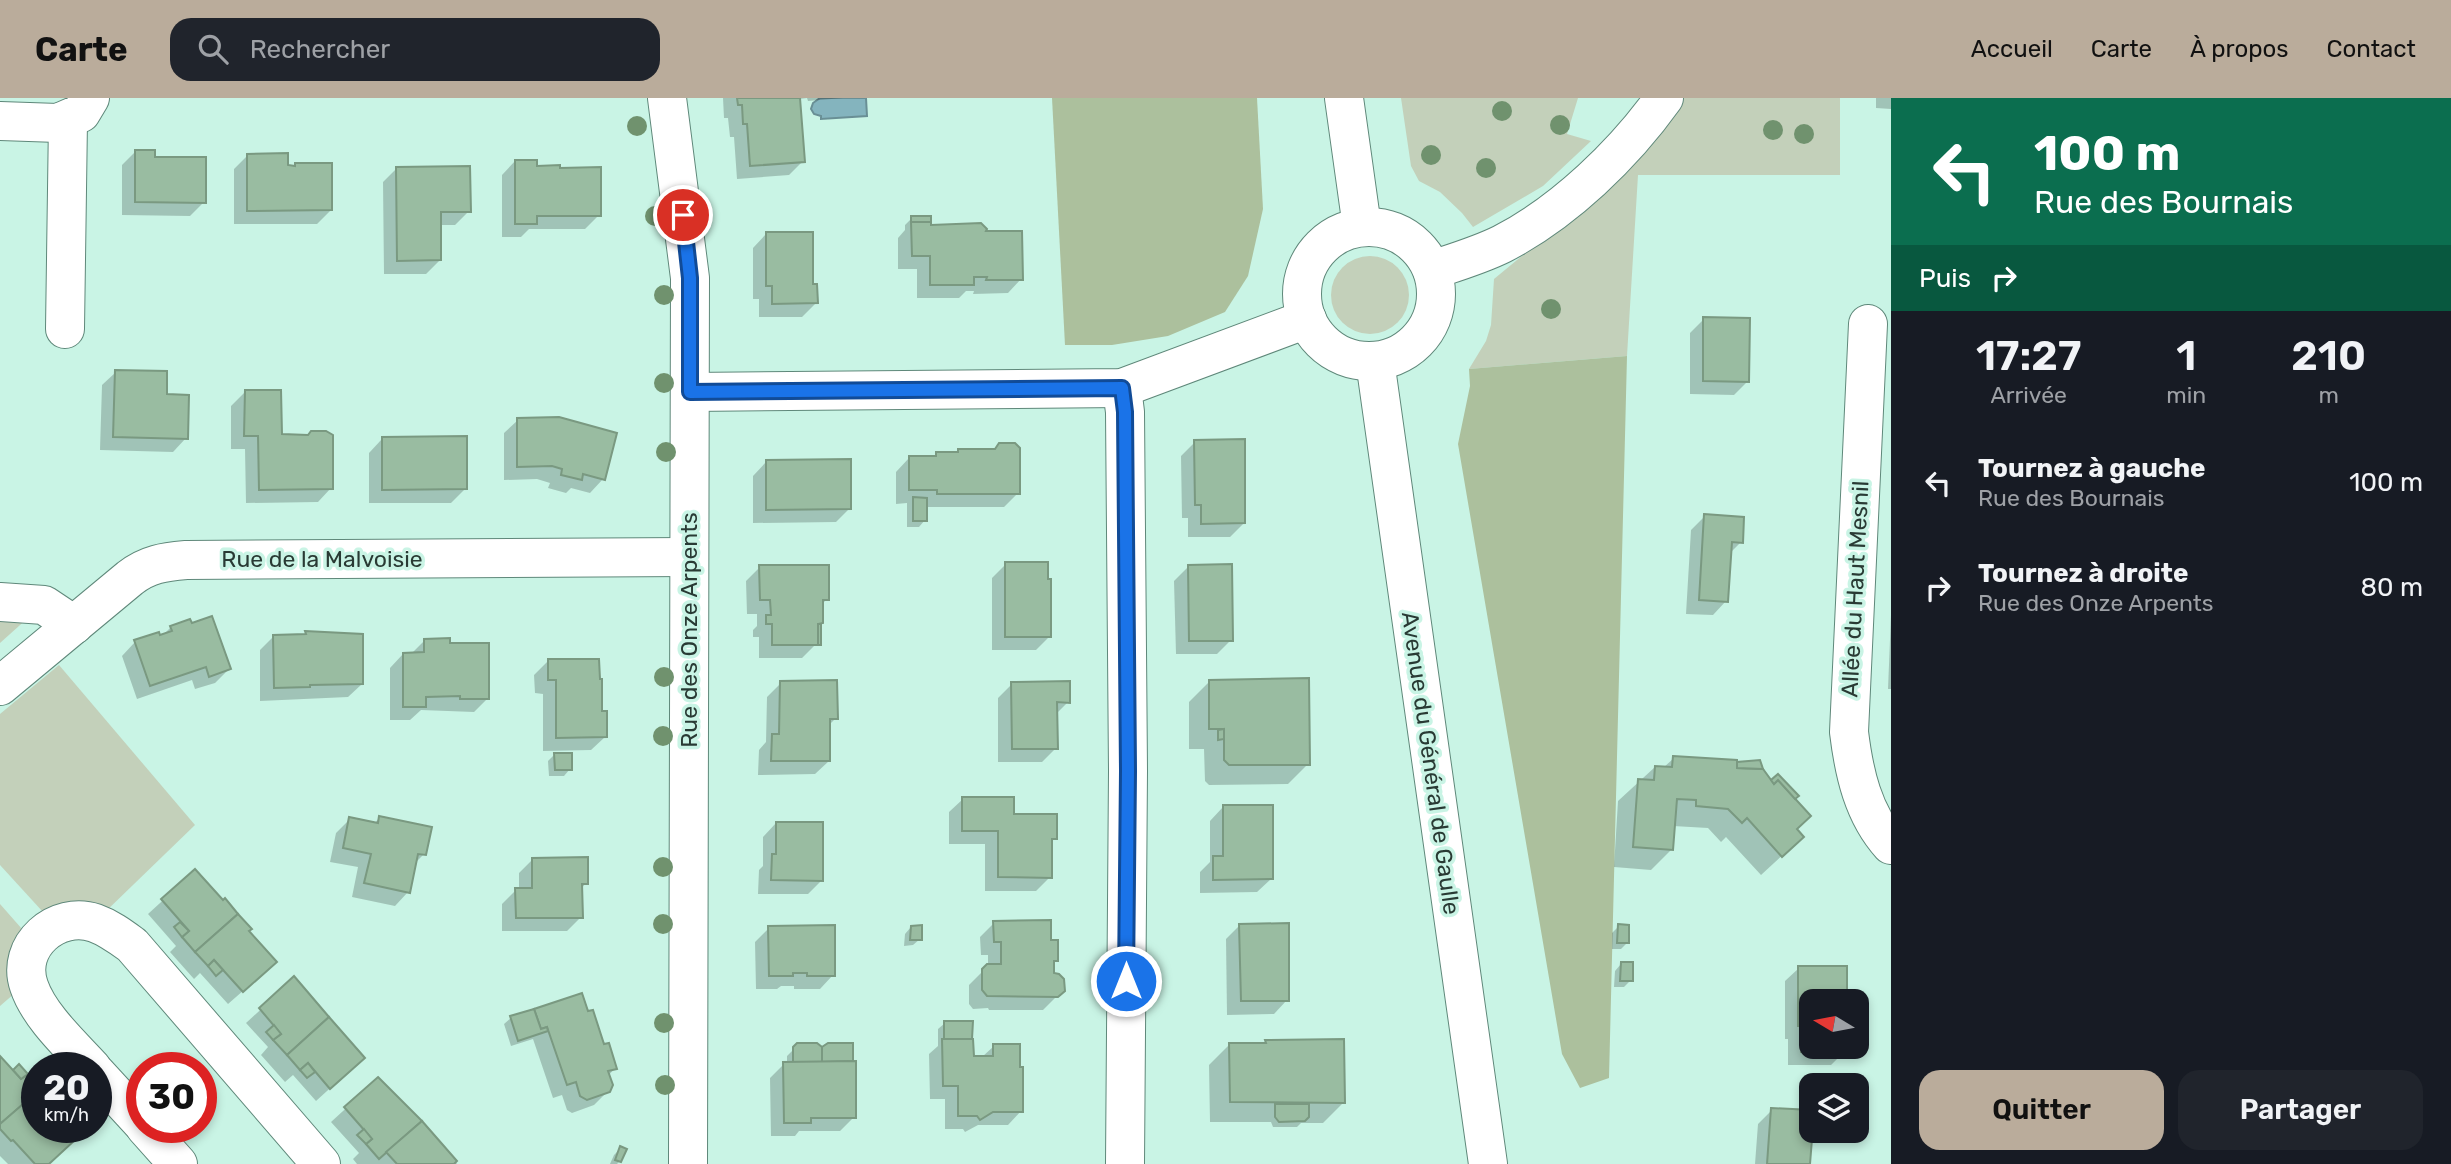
<!DOCTYPE html>
<html lang="fr">
<head>
<meta charset="utf-8">
<style>
  body { margin:0; font-family:Rubik,sans-serif; background:#20242c; color:#f1f3f6; height:100vh; display:flex; flex-direction:column; font-size:26px; white-space:nowrap }
  * { box-sizing:border-box; margin:0 }
  p { font-size:23px; color:#9ea1a6 }
  .icon { flex:none; width:38px; height:38px; fill:none; stroke:currentColor; stroke-width:2; stroke-linecap:round; stroke-linejoin:round }
  .map { position:relative; flex:1; overflow:hidden }
  .side { display:flex; flex-direction:column; background:#171b24; width:560px }
  .side>* { flex:none }
  .banner { background:#0b6e4f; color:#fff; overflow:hidden }
  .needle { width:46px; rotate:280deg }
  .tools { position:absolute; left:1799px; top:891px; display:grid; gap:14px }
  .tools a { display:grid; place-items:center; width:70px; height:70px; border-radius:14px; background:#171b24; box-shadow:0 4px 10px #0003; font-size:35px }
  .speed { position:absolute; left:21px; top:954px; display:flex; gap:14px; font-size:35px; font-weight:700; text-align:center }
  .speed>* { display:grid; place-content:center; width:91px; height:91px; border-radius:50%; background:#171b24; box-shadow:0 4px 10px #0003; line-height:1 }
  .speed small { font-size:18px; font-weight:400 }
  .speed .limit { border:10px solid #d22; background:#fff; color:#111 }
  .pin { position:absolute; display:grid; place-items:center; width:60px; height:60px; color:#fff; margin:-30px; border:4px solid #fff; border-radius:50%; box-shadow:0 2px 7px #0007 }
  .me { position:absolute; width:77px; margin:-38px; rotate:0deg; stroke-linejoin:round; filter:drop-shadow(0 0 5px #0008) }
  .turn { display:flex; align-items:center; gap:24px; height:147px; padding:0 28px; font-size:32px }
  .turn .icon { width:91px; height:91px; stroke-width:2.5 }
  .turn b { display:block; font-size:49px; line-height:60px }
  .then { display:flex; align-items:center; height:66px; padding:0 28px; background:#0003; gap:14px; font-size:26px }
  .eta { display:flex; justify-content:space-evenly; align-items:center; height:119px; text-align:center }
  .eta b { font-size:42px; font-weight:600; line-height:49px }
  .action { display:flex; gap:14px; margin-top:auto; padding:14px 28px }
  .action a { flex:1; height:80px; border-radius:21px; background:#baac9b; color:#111; font-size:28px; font-weight:600; line-height:80px; text-align:center }
  .action a+a { background:#20242c; color:#f1f3f6 }
  ul { padding:0; list-style:none }
  li { display:flex; align-items:center; gap:21px; height:105px; padding:0 28px }
  li div { flex:1 }
  li b { display:block; font-size:26px }
  li em { font-style:normal }
  header { display:flex; align-items:center; gap:42px; box-sizing:border-box; height:98px; padding:0 35px; background:#baac9b; color:#111 }
  header strong { font-size:33px }
  nav { display:flex; gap:38px; margin-inline-start:auto; font-size:24px }
  .search { width:490px; height:63px; background:#20242c; display:flex; align-items:center; gap:18px; box-sizing:border-box; padding:0 24px; border-radius:21px; color:#9ea1a6; font-size:26px }
  main { display:flex; flex:1; min-height:0 }
  .map>svg:first-child { display:block }
  .green { fill:#c3d0ba }
  .forest { fill:#acc09d }
  .water { fill:#84b4be; stroke:#698f95; stroke-width:2 }
  .shadow { fill:#0003 }
  .building { fill:#99bca1; stroke:#7a9981; stroke-width:2 }
  .lines { fill:none; stroke-linecap:round; stroke-linejoin:round }
  .minor-casing { stroke:#5f887a; stroke-width:40 }
  .minor { stroke:#fff; stroke-width:38 }
  .tree { fill:#70926e }
  .route-casing { stroke:#114b97; stroke-width:18 }
  .route { stroke:#1a73e8; stroke-width:12 }
  .labels { text-anchor:middle; stroke-width:7; stroke-linejoin:round; paint-order:stroke }
  .street-label { font-size:23px; fill:#293a34; stroke:#c9f4e5 }
</style>
</head>
<body>
<header>
<strong>Carte</strong>
<div class="search"><svg class="icon" aria-label="search" viewBox="0 0 24 24"><circle cx="10" cy="10" r="6"/><path d="M15 15l6 6"/></svg>Rechercher</div>
<nav><a>Accueil</a><a>Carte</a><a>À propos</a><a>Contact</a></nav>
</header>
<main>
<div class="map">
<svg width="1891" height="1066" viewBox="0 0 1891 1066">
  <rect width="100%" height="100%" fill="#c9f4e5"/>
  <!-- green -->
  <g class="green">
    <polygon points="1401,0 1578,0 1567,36 1591,43 1543,88 1473,129 1462,115 1440,94 1419,83 1411,68"/>
    <polygon points="1677,0 1840,0 1840,77 1638,77 1627,258 1469,271 1486,243 1491,227 1494,181 1626,72"/>
    <circle cx="1370" cy="197" r="39"/>
    <polygon points="0,518 29,519 0,545"/>
    <polygon points="59,567 195,727 103,816 43,814 0,767 0,616"/>
    <polygon points="0,806 22,831 12,857 15,895 0,908"/>
  </g>
  <!-- forest -->
  <g class="forest">
    <polygon points="1052,0 1257,0 1263,111 1248,178 1225,214 1168,238 1112,247 1065,247"/>
    <polygon points="1627,258 1609,980 1580,990 1562,956 1458,346 1470,288 1469,271"/>
  </g>
  <!-- water -->
  <polygon class="water" points="820,0 866,0 867,18 821,21 821,18 814,16 811,11 813,5"/>
  <!-- shadow -->
  <g class="shadow">
    <polygon points="723,0 843,0 808,3 807,0 799,1 803,63 789,77 737,81 734,39 730,39 728,20 724,20"/>
    <polygon points="1876,0 1891,0 1891,11 1876,10"/>
    <polygon points="136,53 153,61 204,104 190,118 122,117 122,67"/>
    <polygon points="248,57 293,69 296,66 331,112 317,126 234,126 234,71"/>
    <polygon points="515,63 535,69 599,117 585,131 529,131 521,139 502,139 502,77"/>
    <polygon points="397,70 469,113 455,127 439,127 440,162 426,176 384,176 383,84"/>
    <polygon points="912,120 930,128 984,135 1021,181 1008,195 973,196 974,193 966,193 959,200 917,200 917,171 898,171 898,140 905,132 905,127"/>
    <polygon points="766,136 811,188 816,205 802,219 759,219 759,201 753,201 753,150"/>
    <polygon points="1704,221 1748,283 1734,297 1690,296 1690,235"/>
    <polygon points="116,274 165,298 186,340 173,354 100,352 102,287"/>
    <polygon points="245,294 280,338 331,390 318,404 246,405 245,351 231,351 231,308"/>
    <polygon points="518,322 603,381 590,395 571,390 566,395 548,390 550,385 537,381 504,382 504,335"/>
    <polygon points="382,341 465,391 451,405 369,405 369,355"/>
    <polygon points="1195,344 1244,425 1230,439 1188,439 1188,420 1182,420 1181,358"/>
    <polygon points="958,353 1018,395 1004,409 925,409 925,422 919,429 907,429 907,405 896,406 896,374 909,360 934,360 937,356 956,356"/>
    <polygon points="766,364 850,410 836,424 753,425 753,378"/>
    <polygon points="1705,418 1741,444 1729,456 1726,503 1713,517 1686,516 1691,432"/>
    <polygon points="1006,466 1050,538 1036,552 992,552 992,480"/>
    <polygon points="760,469 827,501 821,507 821,525 816,530 816,546 802,560 759,560 759,539 753,539 753,532 757,528 757,516 747,516 746,483"/>
    <polygon points="1188,469 1231,542 1217,556 1176,556 1174,483"/>
    <polygon points="1891,517 1891,591 1888,591"/>
    <polygon points="171,529 229,571 215,585 195,591 192,582 137,601 122,558 135,544 162,538"/>
    <polygon points="274,538 362,586 348,599 260,603 260,552"/>
    <polygon points="425,542 448,547 488,600 474,614 421,612 410,622 390,622 390,570 403,556 411,556"/>
    <polygon points="548,563 601,615 605,639 591,652 543,653 543,596 535,595 534,577"/>
    <polygon points="1209,584 1308,666 1288,686 1209,687 1205,683 1204,651 1189,651 1189,604"/>
    <polygon points="781,585 836,620 828,628 829,663 815,676 758,677 759,652 766,644 767,599"/>
    <polygon points="1012,586 1068,604 1056,616 1056,650 1042,664 998,664 998,600"/>
    <polygon points="555,656 570,671 564,678 549,678 548,663"/>
    <polygon points="1674,660 1761,672 1771,685 1793,701 1795,731 1802,739 1761,777 1726,739 1721,744 1708,730 1673,728 1672,751 1651,772 1614,769 1618,703 1655,669 1663,670"/>
    <polygon points="963,701 1013,718 1055,740 1050,746 1050,779 1036,793 985,793 985,746 949,746 949,714"/>
    <polygon points="1223,709 1271,781 1257,794 1200,795 1200,774 1210,764 1210,723"/>
    <polygon points="379,720 424,756 414,766 408,794 395,808 352,799 358,769 330,764 336,735 350,721 374,726"/>
    <polygon points="776,725 822,782 808,796 758,796 759,772 763,768 763,739"/>
    <polygon points="533,761 586,785 581,791 581,819 567,833 502,833 502,806 516,792 519,792 519,775"/>
    <polygon points="195,773 247,833 261,877 228,906 200,875 194,881 170,854 176,848 148,816"/>
    <polygon points="994,825 1049,844 1056,863 1052,867 1052,877 1063,892 1043,912 989,912 988,910 973,911 969,906 969,887 988,868 988,857 981,857 980,839"/>
    <polygon points="1240,827 1287,902 1274,916 1227,917 1226,841"/>
    <polygon points="1619,828 1627,845 1621,851 1612,851 1612,835"/>
    <polygon points="911,829 920,841 913,847 904,848 905,836"/>
    <polygon points="769,830 833,877 820,891 794,891 794,888 781,888 777,891 756,891 755,844"/>
    <polygon points="1621,866 1631,882 1624,889 1614,889 1615,873"/>
    <polygon points="1799,870 1845,903 1811,903 1811,948 1845,953 1831,967 1788,967 1788,941 1785,941 1785,883"/>
    <polygon points="294,881 349,973 316,1003 293,977 285,984 261,957 268,949 246,925"/>
    <polygon points="581,897 615,970 608,978 608,993 594,1007 572,1015 567,1012 562,997 553,1000 533,941 511,948 504,926 511,920"/>
    <polygon points="945,925 973,959 982,959 994,948 1021,1013 1008,1027 978,1027 965,1034 963,1031 945,1031 945,1001 930,1001 929,956 938,948 938,931"/>
    <polygon points="1266,943 1343,1005 1323,1025 1301,1025 1297,1029 1273,1029 1271,1024 1210,1024 1209,967 1229,947 1263,947"/>
    <polygon points="798,947 851,963 849,965 854,1019 840,1033 799,1033 795,1038 771,1038 770,980 784,966 787,966 787,958"/>
    <polygon points="0,960 13,974 19,968 37,1029 61,1029 48,1066 8,1066 0,1058"/>
    <polygon points="378,981 408,1010 457,1066 357,1066 353,1061 359,1055 331,1024"/>
    <polygon points="1772,1012 1811,1014 1811,1032 1815,1040 1810,1046 1808,1066 1755,1066 1758,1026"/>
    <polygon points="620,1051 620,1063 617,1066 610,1066 614,1057"/>
  </g>
  <!-- building -->
  <g class="building">
    <polygon points="737,0 800,0 805,64 750,68 747,26 743,26 742,7 738,7"/>
    <polygon points="135,52 155,52 155,59 206,59 206,105 135,104"/>
    <polygon points="288,55 288,67 295,68 295,65 332,65 332,112 247,113 247,56"/>
    <polygon points="515,62 537,62 537,68 560,67 560,70 601,69 601,118 537,118 537,126 515,126"/>
    <polygon points="470,68 471,114 441,114 441,162 397,163 396,69"/>
    <rect x="911" y="118" width="20" height="6"/>
    <polygon points="911,124 931,124 931,127 981,125 987,131 986,133 1022,133 1023,182 986,182 987,179 974,179 974,187 930,187 930,158 912,158"/>
    <polygon points="766,134 813,134 813,186 817,186 818,205 772,206 772,188 766,188"/>
    <polygon points="1703,219 1750,220 1749,284 1703,283"/>
    <polygon points="115,272 167,273 167,296 189,297 188,341 113,339"/>
    <polygon points="245,292 281,292 282,336 308,337 311,333 326,333 333,337 333,391 259,392 258,338 244,338"/>
    <polygon points="559,319 617,335 605,382 583,376 582,382 561,377 562,371 552,368 517,369 517,320"/>
    <polygon points="467,338 467,391 382,392 382,339"/>
    <polygon points="1245,341 1245,425 1201,426 1201,407 1195,407 1194,342"/>
    <polygon points="999,345 1015,345 1020,350 1020,396 937,396 937,392 909,392 909,358 936,358 936,354 958,354 958,351 995,351"/>
    <polygon points="851,361 851,411 766,412 766,362"/>
    <polygon points="913,399 927,400 927,423 913,423"/>
    <polygon points="1704,416 1744,419 1743,445 1732,444 1728,504 1699,502"/>
    <polygon points="1005,464 1048,464 1048,481 1051,481 1051,539 1005,539"/>
    <polygon points="1232,466 1233,543 1189,543 1188,467"/>
    <polygon points="759,467 829,467 829,502 823,502 823,525 818,526 818,547 772,547 772,526 766,526 766,517 771,517 770,502 760,502"/>
    <polygon points="212,518 231,571 209,579 206,569 150,588 134,542 159,534 160,537 172,533 170,528 190,521 192,525"/>
    <rect x="818" y="526" width="3" height="21"/>
    <polygon points="305,533 363,536 363,586 310,587 310,589 274,590 273,537 306,536"/>
    <polygon points="450,540 450,545 489,545 489,601 460,601 460,598 426,599 426,609 403,609 403,555 424,554 424,541"/>
    <polygon points="548,561 599,561 600,581 602,581 602,613 607,613 607,639 556,640 556,582 548,582"/>
    <polygon points="1309,580 1310,667 1229,667 1224,662 1224,631 1209,631 1209,582"/>
    <polygon points="837,582 838,621 830,621 830,663 771,663 772,636 779,636 780,583"/>
    <polygon points="1070,583 1070,605 1057,604 1058,651 1012,651 1011,584"/>
    <polygon points="1224,631 1224,641 1218,642 1218,632"/>
    <polygon points="554,655 572,655 572,672 555,672"/>
    <polygon points="1673,658 1737,662 1737,670 1763,671 1774,686 1778,682 1811,718 1797,731 1804,739 1782,759 1747,720 1742,725 1728,711 1696,708 1696,702 1677,701 1673,752 1633,749 1638,681 1654,682 1655,668 1672,669"/>
    <polygon points="1760,662 1763,671 1737,670 1737,664"/>
    <polygon points="1778,676 1799,698 1795,701 1778,682 1774,686 1771,682"/>
    <polygon points="962,699 1014,699 1014,716 1057,716 1057,741 1052,741 1052,780 998,779 998,733 962,733"/>
    <polygon points="1223,707 1273,707 1273,781 1213,782 1213,758 1223,758"/>
    <polygon points="379,718 432,729 426,757 418,756 410,795 364,785 371,756 343,750 349,719 378,725"/>
    <polygon points="776,724 823,724 823,783 771,782 772,756 776,756"/>
    <polygon points="588,759 588,786 582,786 583,820 516,820 515,790 532,790 532,760"/>
    <polygon points="195,771 223,802 225,800 238,816 195,854 182,839 189,833 161,801"/>
    <polygon points="238,816 252,831 249,833 277,864 243,894 214,862 208,868 195,854"/>
    <polygon points="1051,822 1051,842 1058,842 1058,863 1054,863 1054,875 1059,876 1064,881 1065,893 1058,899 987,898 982,892 982,871 987,866 1001,866 1001,844 994,844 993,823"/>
    <polygon points="180,824 189,833 182,839 174,829"/>
    <polygon points="1289,825 1289,903 1241,903 1239,826"/>
    <polygon points="1618,826 1629,827 1629,845 1617,845"/>
    <polygon points="835,827 835,878 807,878 807,875 793,875 793,878 769,878 768,828"/>
    <polygon points="922,827 922,842 910,842 911,828"/>
    <polygon points="214,862 223,872 216,878 208,868"/>
    <polygon points="1621,864 1633,864 1633,883 1620,883"/>
    <polygon points="1798,868 1847,868 1847,903 1811,903 1811,948 1847,948 1847,954 1801,954 1801,928 1798,928"/>
    <polygon points="294,878 329,919 287,957 273,942 281,936 259,910"/>
    <polygon points="582,895 588,913 593,912 604,946 609,945 617,971 608,973 613,987 610,994 587,1002 580,998 576,984 567,987 547,929 541,931 534,911"/>
    <polygon points="534,911 541,931 547,929 548,933 518,943 510,918"/>
    <polygon points="329,919 365,960 330,991 308,965 300,972 287,957"/>
    <polygon points="944,923 973,923 972,941 944,941"/>
    <polygon points="274,927 281,936 273,942 266,934"/>
    <polygon points="942,941 973,941 974,958 993,958 993,946 1020,946 1020,969 1023,969 1023,1014 993,1014 980,1022 977,1018 958,1018 958,988 943,988"/>
    <polygon points="1344,941 1345,1005 1230,1004 1229,945 1266,945 1265,942"/>
    <polygon points="797,945 817,945 822,949 822,964 793,964 793,949"/>
    <polygon points="828,945 853,945 853,963 822,964 822,949"/>
    <polygon points="0,958 21,981 28,976 37,986 37,994 0,1026"/>
    <polygon points="856,963 856,1020 811,1020 811,1025 784,1025 783,964"/>
    <polygon points="308,965 315,974 307,980 300,972"/>
    <polygon points="19,966 28,976 21,981 13,972"/>
    <polygon points="378,979 422,1023 379,1061 366,1046 372,1041 344,1009"/>
    <polygon points="37,994 37,1029 63,1029 75,1042 49,1066 35,1066 13,1042 11,1043 0,1031 0,1026"/>
    <polygon points="1275,1006 1309,1006 1309,1019 1305,1023 1279,1024 1275,1019"/>
    <polygon points="1771,1010 1811,1012 1811,1032 1818,1032 1817,1041 1812,1041 1810,1066 1767,1066"/>
    <polygon points="422,1023 457,1063 454,1066 397,1066 386,1054"/>
    <polygon points="364,1031 372,1041 366,1046 357,1037"/>
    <polygon points="620,1048 627,1051 621,1064 615,1062"/>
  </g>
  <g class="lines">
    <!-- minor casing -->
    <g class="minor-casing">
      <g id="minor">
        <polyline points="667,0 690,180 688,1066"/>
        <polyline points="1344,0 1362,129"/>
        <polyline points="0,23 58,25 81,15 90,0"/>
        <circle cx="1369" cy="196" r="67"/>
        <path d="M1432,172C1456,164 1480,157 1502,146C1564,114 1624,56 1664,0"/>
        <path d="M1868,226L1849,634C1854,675 1863,716 1891,747"/>
        <polyline points="65,231 68,22"/>
        <polyline points="1375,263 1488,1066"/>
        <polyline points="1122,290 1125,314 1128,673 1125,1066"/>
        <polyline points="690,294 1122,290 1307,221"/>
        <polyline points="0,504 44,507 74,527"/>
        <path d="M0,588L130,480C148,466 164,464 186,462L688,459"/>
        <path d="M92,970C71,947 39,918 29,888C15,848 57,812 95,825C109,830 121,839 132,847L321,1066"/>
        <polyline points="96,975 142,1025"/>
        <polyline points="145,1029 178,1066"/>
      </g>
    </g>
    <!-- minor -->
    <use href="#minor" class="minor"/>
  </g>
  <!-- trees -->
  <g class="tree">
    <circle cx="1502" cy="13" r="10"/>
    <circle cx="1560" cy="27" r="10"/>
    <circle cx="637" cy="28" r="10"/>
    <circle cx="1773" cy="32" r="10"/>
    <circle cx="1804" cy="36" r="10"/>
    <circle cx="1431" cy="57" r="10"/>
    <circle cx="1486" cy="70" r="10"/>
    <circle cx="655" cy="118" r="10"/>
    <circle cx="664" cy="197" r="10"/>
    <circle cx="1551" cy="211" r="10"/>
    <circle cx="664" cy="285" r="10"/>
    <circle cx="666" cy="354" r="10"/>
    <circle cx="664" cy="579" r="10"/>
    <circle cx="663" cy="638" r="10"/>
    <circle cx="663" cy="769" r="10"/>
    <circle cx="663" cy="826" r="10"/>
    <circle cx="664" cy="925" r="10"/>
    <circle cx="665" cy="987" r="10"/>
  </g>
  <g class="lines">
    <!-- route casing -->
    <g class="route-casing">
      <polyline id="route" points="683,117 690,180 690,294 1122,290 1125,314 1128,673 1126,883"/>
    </g>
    <!-- route -->
    <use href="#route" class="route"/>
  </g>
  <g class="labels">
    <!-- street labels -->
    <g class="street-label">
      <text x="322" y="469">Rue de la Malvoisie</text>
      <text transform="translate(1855 491) rotate(-87)" y="8">Allée du Haut Mesnil</text>
      <text transform="translate(689 532) rotate(-90)" y="8">Rue des Onze Arpents</text>
      <text transform="translate(1431 665) rotate(82)" y="8">Avenue du Général de Gaulle</text>
    </g>
  </g>
</svg>
<div class="tools">
<a><svg class="needle" viewBox="-14 -14 28 28"><path d="M0-13l5 13h-10z" fill="#e53935"/><path d="M0 13l5-13h-10z" fill="#9ea1a6"/></svg></a>
<a><svg class="icon" aria-label="layers" viewBox="0 0 24 24"><path d="M12 4l9 5-9 5-9-5zM3 14l9 5 9-5"/></svg></a>
</div>
<div class="speed"><div>20<small>km/h</small></div><div class="limit">30</div></div>
<div class="pin" style="left:683px;top:117px;background:#d93025"><svg class="icon" aria-label="arrive" viewBox="0 0 24 24"><path d="M6 21V4h12l-3 4 3 4H6"/></svg></div>
<svg class="me" style="left:1126px;top:883px" viewBox="-20 -20 40 40"><circle r="17" fill="#1a73e8" stroke="#fff" stroke-width="3"/><path d="M0-11L8 9 0 5-8 9z" fill="#fff"/></svg>
</div>
<section class="side">
<div class="banner">
<div class="turn"><svg class="icon" aria-label="left" viewBox="0 0 24 24"><path d="M17 20v-9H6M10 6l-5 5 5 5"/></svg><div><b>100 m</b>Rue des Bournais</div></div>
<div class="then">Puis<svg class="icon" aria-label="right" viewBox="0 0 24 24"><path d="M7 20v-9h11M14 6l5 5-5 5"/></svg></div>
</div>
<div class="eta">
<div><b>17:27</b><p>Arrivée</p></div>
<div><b>1</b><p>min</p></div>
<div><b>210</b><p>m</p></div>
</div>
<ul>
<li><svg class="icon" aria-label="left" viewBox="0 0 24 24"><path d="M17 20v-9H6M10 6l-5 5 5 5"/></svg><div><b>Tournez à gauche</b><p>Rue des Bournais</p></div><em>100 m</em></li>
<li><svg class="icon" aria-label="right" viewBox="0 0 24 24"><path d="M7 20v-9h11M14 6l5 5-5 5"/></svg><div><b>Tournez à droite</b><p>Rue des Onze Arpents</p></div><em>80 m</em></li>
</ul>
<div class="action"><a>Quitter</a><a>Partager</a></div>
</section>
</main>
</body>
</html>
